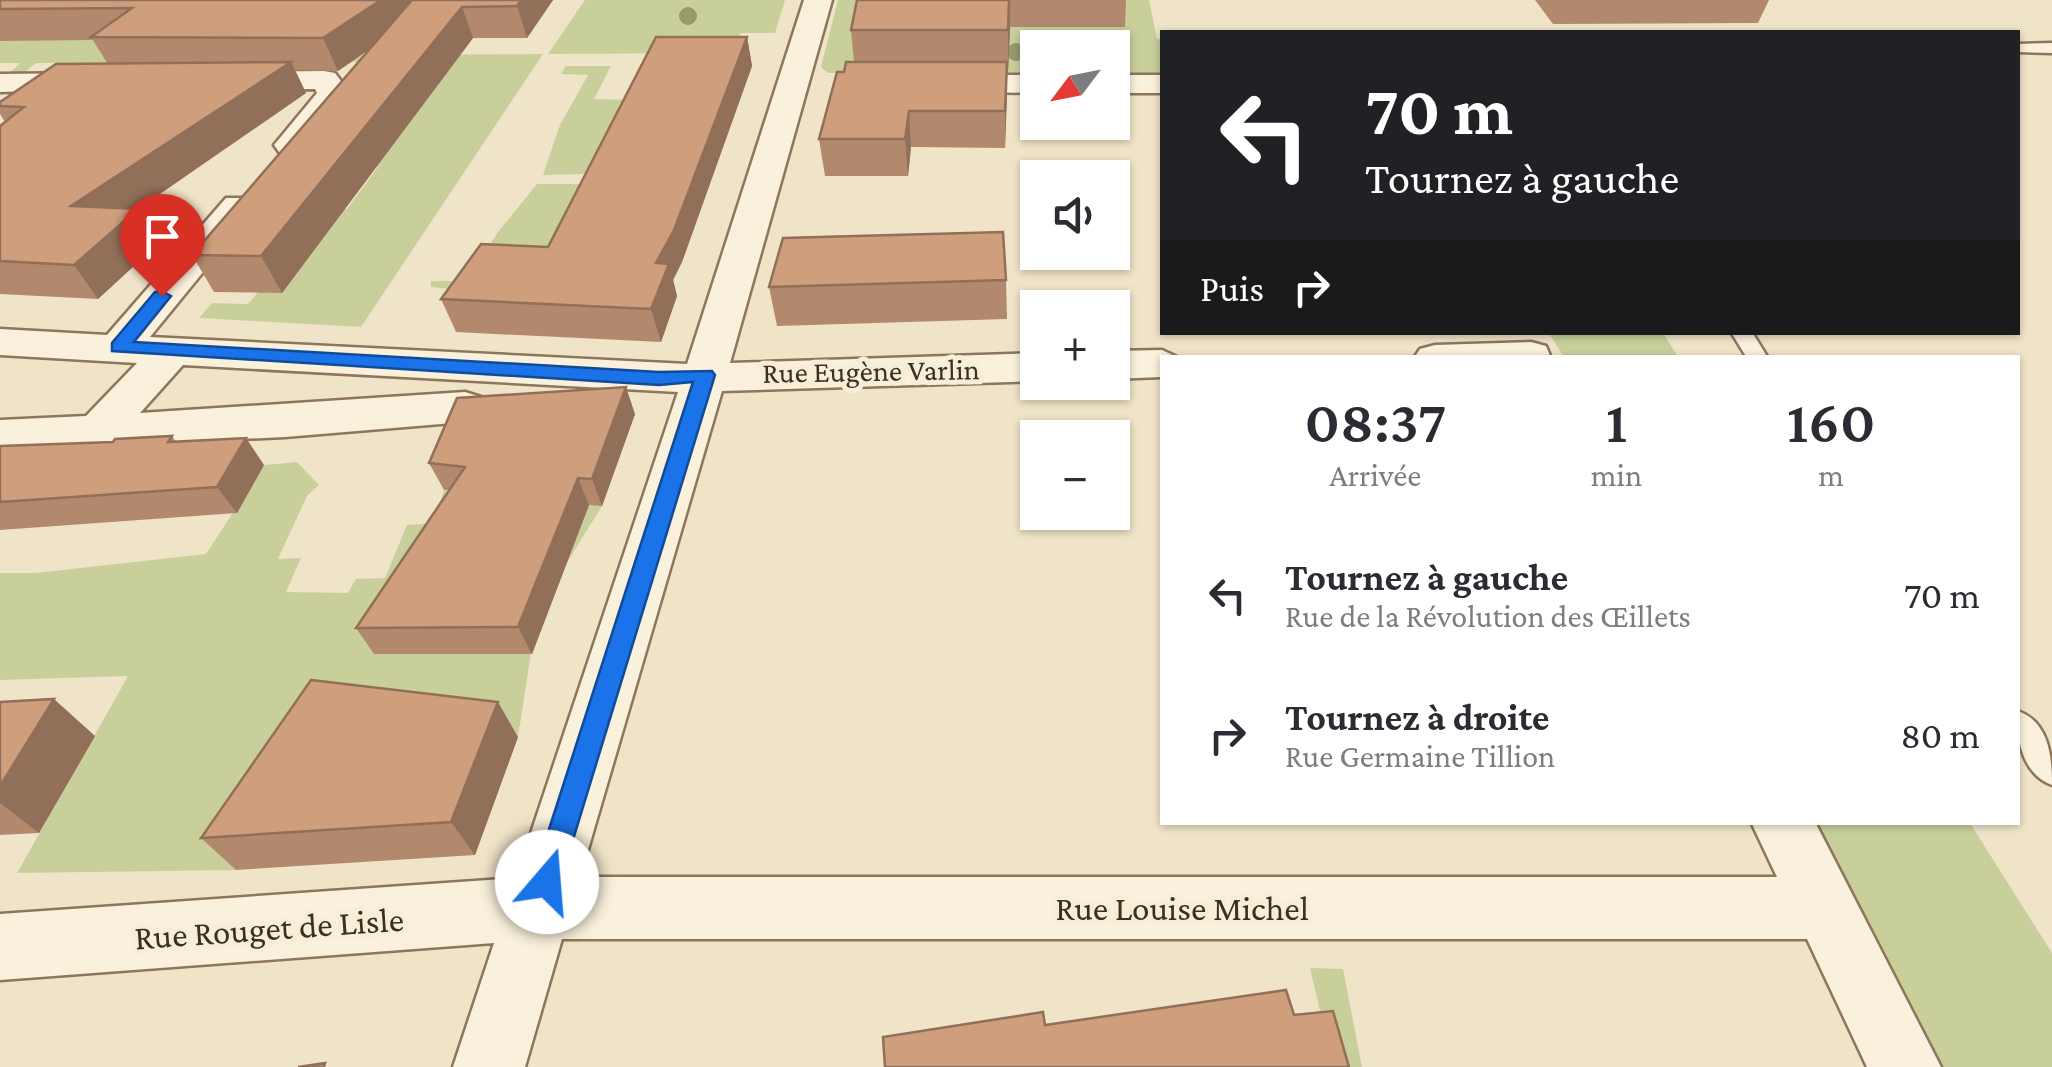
<!DOCTYPE html>
<html lang="fr">
<head>
<meta charset="utf-8">
<style>
  body { margin:0; font-family:"Crimson Pro",serif; background:#f2f2f3; color:#2b2b33; height:100vh; display:flex; flex-direction:column; font-size:38px; white-space:nowrap }
  * { box-sizing:border-box; margin:0 }
  p { font-size:32px; color:#7c7c81 }
  .icon { flex:none; width:55px; height:55px; fill:none; stroke:currentColor; stroke-width:2; stroke-linecap:round; stroke-linejoin:round }
  .map { position:relative; flex:1; overflow:hidden }
  .side { position:absolute; left:1160px; top:355px; width:860px; height:470px; display:flex; flex-direction:column; background:#fff; border-radius:0px; box-shadow:0 2px 8px #0004 }
  .side>* { flex:none }
  .top-card { position:absolute; left:1160px; top:30px; width:860px; height:305px; border-radius:0px; box-shadow:0 2px 8px #0004; background:#202124; color:#fff; overflow:hidden }
  .needle { width:65px; rotate:238deg }
  .fabs { position:absolute; left:1020px; top:30px; display:grid; gap:20px }
  .fabs a { display:grid; place-items:center; width:110px; height:110px; border-radius:0px; background:#fff; box-shadow:0 2px 8px #0004; font-size:50px }
  .pin { position:absolute; display:grid; place-items:center; width:85px; height:85px; color:#fff; margin:-102px -42px; border-radius:50% 50% 50% 0; rotate:-45deg; box-shadow:0 0 10px #0007 }
  .pin .icon { rotate:45deg }
  .me { position:absolute; width:110px; margin:-55px; rotate:18deg; stroke-linejoin:round; filter:drop-shadow(0 0 8px #0008) }
  .turn { display:flex; align-items:center; gap:35px; height:210px; padding:0 40px; font-size:45px }
  .turn .icon { width:130px; height:130px; stroke-width:2.5 }
  .turn b { display:block; font-size:70px; line-height:85px }
  .then { display:flex; align-items:center; height:95px; padding:0 40px; background:#0003; gap:20px; font-size:38px }
  .eta { display:flex; justify-content:space-evenly; align-items:center; height:170px; text-align:center }
  .eta b { font-size:60px; font-weight:600; line-height:70px }
  ul { padding:0; list-style:none }
  li { display:flex; align-items:center; gap:30px; height:140px; padding:0 40px }
  li div { flex:1 }
  li b { display:block; font-size:38px }
  li em { font-style:normal }
  .map>svg:first-child { display:block }
  .green { fill:#c9cf9b }
  .lines { fill:none; stroke-linecap:round; stroke-linejoin:round }
  .lane-casing { stroke:#8d765c; stroke-width:5 }
  .street-casing { stroke:#8d765c; stroke-width:5 }
  .lane { fill:#faf1dc; fill-rule:evenodd }
  .street { fill:#faf1dc; fill-rule:evenodd }
  .tree { fill:#96986f }
  .wall { fill:#b2896c }
  .shaded-wall { fill:#916f58 }
  .building { fill:#cf9f7d; stroke:#916f58; stroke-width:2.5 }
  .route { fill:#1a73e8; stroke:#114b97; stroke-width:2.5 }
  .labels { text-anchor:middle; stroke-width:10; stroke-linejoin:round; paint-order:stroke }
  .street-label { font-size:30px; fill:#3d2e20; stroke:#f7eed8 }
  .near-street-label { font-size:35px; fill:#3d2e20; stroke:#f7eed8 }
</style>
</head>
<body>
<div class="map">
<svg width="2052" height="1067" viewBox="0 0 2052 1067">
  <rect width="100%" height="100%" fill="#f0e4c8"/>
  <!-- green -->
  <g class="green">
    <polygon points="186,0 117,56 543,54 361,327 199,318 212,303 248,304 258,292 282,292 325,209 347,209 378,167 357,167 367,62 36,63 20,76 7,76 20,63 0,63 0,41"/>
    <polygon points="585,0 785,0 775,33 741,33 725,53 548,54"/>
    <polygon points="838,0 1149,0 1157,39 1162,39 1162,75 1113,75 1112,48 1038,48 1037,75 828,73 821,67"/>
    <polygon points="566,66 611,66 594,99 632,100 591,174 543,175 560,125 588,75 561,74"/>
    <polygon points="537,184 590,184 551,253 469,291 431,287 431,281 467,281 498,232"/>
    <polygon points="1549,333 1663,333 1678,357 1564,357"/>
    <polygon points="297,462 319,485 307,496 278,559 301,558 286,592 348,593 356,579 385,578 407,525 433,523 444,490 602,506 566,564 375,653 531,653 518,737 338,714 236,870 17,873 128,676 0,680 0,573 36,573 206,554 264,465"/>
    <polygon points="1813,823 1970,823 2052,953 2052,1067 1942,1067"/>
    <polygon points="1310,968 1343,969 1362,1067 1333,1067"/>
  </g>
  <g class="lines">
    <!-- lane casing -->
    <g class="lane-casing">
      <g id="lane">
        <polygon points="2052,43 2052,53 2018,52 2018,44"/>
        <polygon points="1731,332 1752,332 1768,358 1747,358"/>
        <path d="M2018,711C2049,722 2052,757 2052,785C2022,774 2016,738 2018,711Z"/>
      </g>
    </g>
    <!-- street casing -->
    <g class="street-casing">
      <g id="street">
        <polygon points="804,0 832,0 730,363 1038,353 1038,381 722,391 580,877 1777,877 1751,822 1815,822 1941,1067 1867,1067 1807,939 562,939 525,1067 453,1067 494,943 0,980 0,914 516,878 678,392 183,365 140,413 465,392 481,397 487,407 481,417 465,422 285,437 0,450 0,420 86,416 137,363 0,355 0,329 107,335 226,198 252,198 257,206 150,337 687,364"/>
        <polygon points="324,71 335,73 350,93 303,152 279,152 274,145 317,93 315,89 233,90 217,81 233,72"/>
        <polygon points="93,73 109,82 104,89 0,92 0,74"/>
        <polygon points="941,75 1038,75 1038,93 930,91 925,84"/>
        <rect x="1112" y="75" width="50" height="18"/>
        <polygon points="1531,342 1546,346 1551,358 1414,358 1420,349 1435,345"/>
        <polygon points="1162,350 1179,358 1162,358 1162,377 1112,379 1112,351"/>
      </g>
    </g>
    <!-- lane -->
    <use href="#lane" class="lane"/>
    <!-- street -->
    <use href="#street" class="street"/>
  </g>
  <!-- trees -->
  <g class="tree">
    <circle cx="688" cy="16" r="9"/>
    <circle cx="1016" cy="52" r="9"/>
  </g>
  <!-- wall -->
  <g class="wall">
    <polygon points="0,0 553,0 527,38 473,38 282,293 214,292 192,255 370,49 338,71 295,70 306,93 138,209 160,242 98,299 0,294 0,126 5,122 0,114 0,102 107,63 93,40 0,41"/>
    <polygon points="857,0 1126,0 1125,27 1010,27 1008,71 1007,71 1005,148 911,147 908,176 825,176 819,139 844,72 854,62 851,30"/>
    <polygon points="1535,0 1769,0 1758,23 1553,24"/>
    <polygon points="747,37 752,66 682,262 673,280 677,296 661,342 456,332 441,299 548,247"/>
    <polygon points="1006,280 1007,319 777,326 769,287"/>
    <polygon points="635,414 602,506 589,505 532,654 374,654 356,628 449,490 444,490 429,463"/>
    <polygon points="172,436 176,442 264,465 237,513 0,530 0,446 113,442"/>
    <polygon points="0,702 95,736 39,833 0,835"/>
    <polygon points="518,737 475,855 236,870 201,838"/>
  </g>
  <!-- shaded-wall -->
  <g class="shaded-wall">
    <polygon points="381,0 440,0 338,71 323,38"/>
    <polygon points="521,0 553,0 527,38 517,6"/>
    <polygon points="1010,0 1010,27 1008,71 1008,30"/>
    <polygon points="462,7 473,38 282,293 261,256"/>
    <polygon points="747,37 752,66 682,262 673,280 677,296 661,342 651,309 656,263"/>
    <polygon points="291,62 306,93 138,209 160,242 98,299 74,265 71,206"/>
    <polygon points="1007,62 1007,97 1005,148 1005,111"/>
    <polygon points="909,111 911,147 908,176 905,139"/>
    <polygon points="626,387 635,414 602,506 592,479"/>
    <polygon points="246,438 264,465 237,513 217,487"/>
    <polygon points="578,478 589,505 532,654 518,627"/>
    <polygon points="54,699 95,736 39,833 0,803 0,786"/>
    <polygon points="498,702 518,737 475,855 451,822"/>
  </g>
  <!-- building -->
  <g class="building">
    <polygon points="0,0 381,0 323,38 91,37 132,8 0,9"/>
    <polygon points="412,0 521,0 517,6 462,7 261,256 192,255"/>
    <polygon points="857,0 1009,0 1008,30 851,30"/>
    <polygon points="656,37 747,37 674,230 656,263 669,264 651,309 441,299 481,244 548,247"/>
    <polygon points="291,62 71,206 138,209 74,265 0,261 0,126 24,107 0,106 0,102 56,64"/>
    <polygon points="846,62 1007,62 1005,111 909,111 905,139 819,139 837,72 844,72"/>
    <polygon points="1003,232 1006,280 769,287 783,238"/>
    <polygon points="626,387 592,479 578,478 518,627 356,628 465,467 429,463 457,398"/>
    <polygon points="172,436 168,442 246,438 217,487 0,502 0,446 113,442 115,439"/>
    <polygon points="311,680 498,702 451,822 201,838"/>
    <polygon points="54,699 0,786 0,702"/>
    <polygon points="1286,990 1294,1015 1333,1011 1349,1067 885,1067 883,1037 1043,1012 1045,1025"/>
    <polygon points="325,1063 324,1067 298,1067"/>
  </g>
  <!-- route -->
  <polygon class="route" points="162,291 171,296 134,342 659,372 712,371 715,375 557,892 547,896 537,892 532,882 693,382 659,385 112,351 112,343 155,292"/>
  <g class="labels">
    <!-- street labels -->
    <g class="street-label">
      <text transform="translate(871 371) rotate(-1)" y="10">Rue Eugène Varlin</text>
    </g>
    <!-- near-street labels -->
    <g class="near-street-label">
      <text x="1182" y="920">Rue Louise Michel</text>
      <text transform="translate(269 928) rotate(-4)" y="12">Rue Rouget de Lisle</text>
    </g>
  </g>
</svg>
<div class="fabs">
<a><svg class="needle" viewBox="-14 -14 28 28"><path d="M0-13l5 13h-10z" fill="#e53935"/><path d="M0 13l5-13h-10z" fill="#7c7c81"/></svg></a>
<a><svg class="icon" aria-label="sound" viewBox="0 0 24 24"><path d="M4 9h4l5-4v14l-5-4H4zM17 9q2 3 0 6"/></svg></a>
<a>+</a>
<a>−</a>
</div>
<div class="pin" style="left:162px;top:296px;background:#d93025"><svg class="icon" aria-label="arrive" viewBox="0 0 24 24"><path d="M6 21V4h12l-3 4 3 4H6"/></svg></div>
<svg class="me" style="left:547px;top:882px" viewBox="-20 -20 40 40"><circle r="19" fill="#fff"/><path d="M0-13L10 11 0 6-10 11z" fill="#1a73e8"/></svg>
<div class="top-card">
<div class="turn"><svg class="icon" aria-label="left" viewBox="0 0 24 24"><path d="M17 20v-9H6M10 6l-5 5 5 5"/></svg><div><b>70 m</b>Tournez à gauche</div></div>
<div class="then">Puis<svg class="icon" aria-label="right" viewBox="0 0 24 24"><path d="M7 20v-9h11M14 6l5 5-5 5"/></svg></div>
</div>
<section class="side">
<div class="eta">
<div><b>08:37</b><p>Arrivée</p></div>
<div><b>1</b><p>min</p></div>
<div><b>160</b><p>m</p></div>
</div>
<ul>
<li><svg class="icon" aria-label="left" viewBox="0 0 24 24"><path d="M17 20v-9H6M10 6l-5 5 5 5"/></svg><div><b>Tournez à gauche</b><p>Rue de la Révolution des Œillets</p></div><em>70 m</em></li>
<li><svg class="icon" aria-label="right" viewBox="0 0 24 24"><path d="M7 20v-9h11M14 6l5 5-5 5"/></svg><div><b>Tournez à droite</b><p>Rue Germaine Tillion</p></div><em>80 m</em></li>
</ul>
</section>
</div>
</body>
</html>
